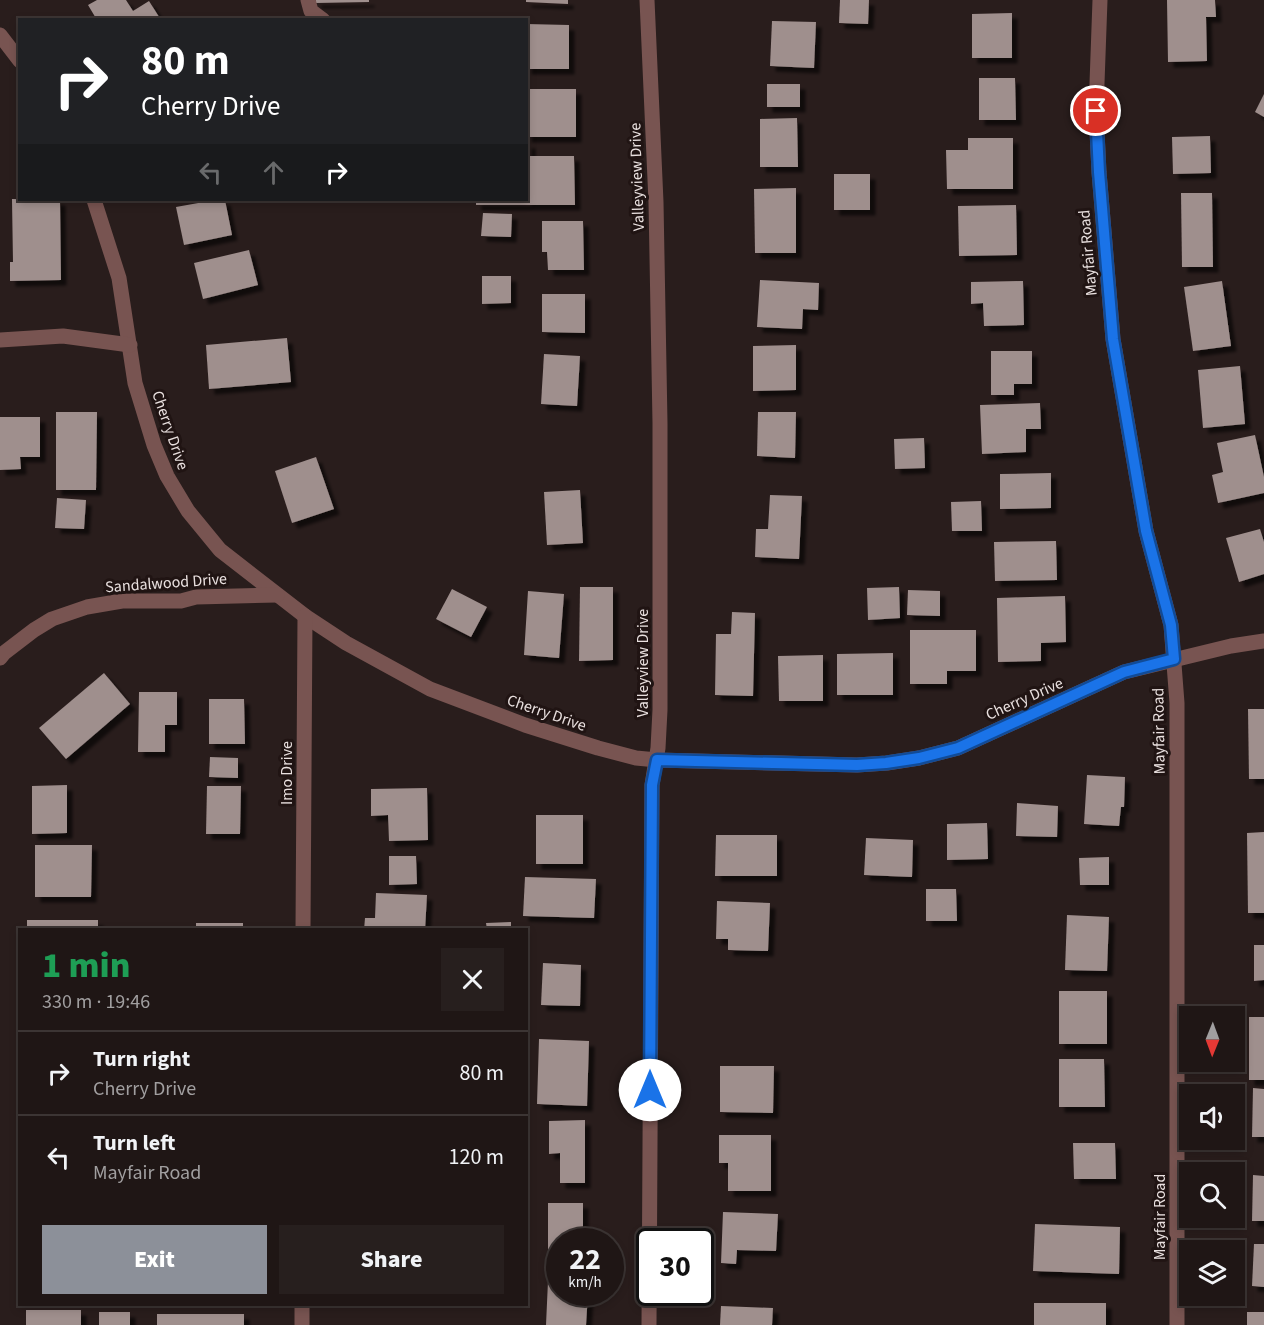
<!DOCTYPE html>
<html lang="en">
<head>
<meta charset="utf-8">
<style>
  body { margin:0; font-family:"Source Sans 3",sans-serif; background:#271f1e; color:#f1f3f6; height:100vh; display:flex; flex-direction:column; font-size:22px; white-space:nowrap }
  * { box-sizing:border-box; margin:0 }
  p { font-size:20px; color:#a19fa0 }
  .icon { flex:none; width:33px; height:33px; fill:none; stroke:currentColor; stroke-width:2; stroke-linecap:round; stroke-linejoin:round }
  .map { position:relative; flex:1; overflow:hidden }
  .panel { position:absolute; left:18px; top:928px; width:510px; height:378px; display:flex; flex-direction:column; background:#1f1615; border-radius:0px; box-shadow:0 3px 9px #0003,0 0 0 2px #3c3534 }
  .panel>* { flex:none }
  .hud { position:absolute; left:18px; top:18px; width:510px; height:183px; border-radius:0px; box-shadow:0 3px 9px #0003,0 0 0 2px #3c3534; background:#202124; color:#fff; overflow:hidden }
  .needle { width:39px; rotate:181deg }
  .buttons { position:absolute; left:1179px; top:1006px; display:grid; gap:12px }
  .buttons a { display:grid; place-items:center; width:66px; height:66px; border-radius:0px; background:#1f1615; box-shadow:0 3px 9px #0003,0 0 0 2px #3c3534; font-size:30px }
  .speed { position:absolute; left:546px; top:1228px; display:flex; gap:12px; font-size:30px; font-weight:700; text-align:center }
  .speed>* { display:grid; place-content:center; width:78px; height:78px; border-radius:50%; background:#1f1615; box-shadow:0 3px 9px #0003,0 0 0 2px #3c3534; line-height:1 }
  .speed small { font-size:15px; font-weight:400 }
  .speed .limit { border:3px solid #111; border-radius:9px; background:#fff; color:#111 }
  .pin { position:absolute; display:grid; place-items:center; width:51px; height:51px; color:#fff; margin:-26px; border:3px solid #fff; border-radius:50%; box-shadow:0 2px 6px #0007 }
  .me { position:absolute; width:66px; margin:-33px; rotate:0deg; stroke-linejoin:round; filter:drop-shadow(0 0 4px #0008) }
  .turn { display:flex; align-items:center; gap:21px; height:126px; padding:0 24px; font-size:27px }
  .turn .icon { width:78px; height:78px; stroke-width:2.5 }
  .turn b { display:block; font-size:42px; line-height:51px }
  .lanes { display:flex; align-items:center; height:57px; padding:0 24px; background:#0003; justify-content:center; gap:30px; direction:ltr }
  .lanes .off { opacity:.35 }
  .round { display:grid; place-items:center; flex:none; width:63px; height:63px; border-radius:0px; background:#271f1e }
  .summary { display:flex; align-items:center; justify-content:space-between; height:102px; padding:0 24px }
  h1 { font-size:36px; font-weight:800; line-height:45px; color:#1e9e55 }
  .action { display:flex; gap:12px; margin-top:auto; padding:12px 24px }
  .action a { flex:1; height:69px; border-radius:0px; background:#8c9099; color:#fff; font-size:24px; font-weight:800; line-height:69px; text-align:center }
  .action a+a { background:#271f1e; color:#f1f3f6 }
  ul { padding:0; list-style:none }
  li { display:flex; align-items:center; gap:18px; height:84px; padding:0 24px; border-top:2px solid #3c3534 }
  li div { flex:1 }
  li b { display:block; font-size:22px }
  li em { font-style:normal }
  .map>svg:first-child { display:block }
  .building { fill:#9f8f8d; filter:url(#shadow) }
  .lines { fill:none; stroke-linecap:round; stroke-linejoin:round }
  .minor { stroke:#785451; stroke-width:15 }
  .route-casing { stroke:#114b97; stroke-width:15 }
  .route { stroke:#1a73e8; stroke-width:10 }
  .labels { text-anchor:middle; stroke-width:6; stroke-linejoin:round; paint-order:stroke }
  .street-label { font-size:16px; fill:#e9e0df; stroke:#201413 }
</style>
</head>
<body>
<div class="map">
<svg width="1264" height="1325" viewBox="0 0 1264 1325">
  <defs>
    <filter id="shadow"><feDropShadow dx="5.5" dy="5.5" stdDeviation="1.5" flood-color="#0009"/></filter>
  </defs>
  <rect width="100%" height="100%" fill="#291d1c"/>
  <!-- building -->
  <g class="building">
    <polygon points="97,0 126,0 133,11 149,1 161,20 97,20 88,5"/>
    <polygon points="316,0 369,0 369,2 316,3"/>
    <polygon points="526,0 568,0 568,4 526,2"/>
    <polygon points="840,0 869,0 868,24 839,23"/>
    <polygon points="1167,0 1215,0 1216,17 1206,17 1207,61 1168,62"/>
    <polygon points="1012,13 1012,58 972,58 972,14"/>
    <polygon points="772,21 816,22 814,68 770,66"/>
    <polygon points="526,24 569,25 569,69 526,69"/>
    <polygon points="979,78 1015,78 1016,120 979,120"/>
    <rect x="767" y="84" width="33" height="23"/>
    <rect x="526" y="89" width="50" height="48"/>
    <polygon points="1264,94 1264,117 1255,112"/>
    <polygon points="797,118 798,167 760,167 760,119"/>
    <polygon points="1210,136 1211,173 1173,174 1172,137"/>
    <polygon points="968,138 1013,138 1013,189 947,189 946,150 968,150"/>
    <polygon points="526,143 530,143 530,156 574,156 575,205 476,205 476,200 526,200"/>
    <rect x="834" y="174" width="36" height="36"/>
    <polygon points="796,188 796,253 755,253 754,189"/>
    <polygon points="1181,193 1212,193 1213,267 1182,267"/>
    <polygon points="12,199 60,200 61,280 10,281 10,262 13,262"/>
    <polygon points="215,200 225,200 232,235 184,245 176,207"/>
    <polygon points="1016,205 1017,255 959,256 958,206"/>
    <polygon points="483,213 512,214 511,237 481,236"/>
    <polygon points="542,221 583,221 584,270 548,270 547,252 542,252"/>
    <polygon points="249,250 258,285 203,299 194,263"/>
    <polygon points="482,276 511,276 511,303 482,304"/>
    <polygon points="760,280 819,283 818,310 803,309 802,329 757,327"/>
    <polygon points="1023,281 1024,325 984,326 983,303 971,304 971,282"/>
    <polygon points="1222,281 1231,346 1193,351 1184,287"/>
    <polygon points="542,294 585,294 585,333 542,332"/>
    <polygon points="287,338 291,382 209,389 206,345"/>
    <polygon points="796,345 796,390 753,391 753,346"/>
    <polygon points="991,351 1032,351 1032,384 1014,384 1014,395 991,395"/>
    <polygon points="544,354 580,356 577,406 541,404"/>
    <polygon points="1240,366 1245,424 1203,428 1198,370"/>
    <polygon points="1040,403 1041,429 1026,429 1026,452 982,454 980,405"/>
    <polygon points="56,412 97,412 96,490 56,490"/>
    <polygon points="758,412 796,412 795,458 757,456"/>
    <polygon points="0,417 40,417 40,457 20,457 21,469 0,470"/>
    <polygon points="1255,435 1264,477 1264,493 1218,503 1212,475 1223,472 1217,443"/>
    <polygon points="924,438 925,468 895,469 894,439"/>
    <polygon points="316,457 334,509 292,523 275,471"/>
    <polygon points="1051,473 1051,508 1000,509 1000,474"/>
    <polygon points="580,490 583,543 547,545 544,492"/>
    <polygon points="770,495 802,496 799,559 755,557 756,529 768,529"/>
    <polygon points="57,498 86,500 84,529 55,528"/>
    <polygon points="981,501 982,531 952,531 951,502"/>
    <polygon points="1260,529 1264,542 1264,574 1239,582 1226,538"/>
    <polygon points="1056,541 1057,580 995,581 994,542"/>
    <polygon points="580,587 613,587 613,660 579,661"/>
    <polygon points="899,587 900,618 868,620 867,588"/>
    <polygon points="452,589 487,607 471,637 436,619"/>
    <polygon points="908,590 940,591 940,616 907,615"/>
    <polygon points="528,591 564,594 559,658 524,655"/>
    <polygon points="1065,596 1066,642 1041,643 1041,661 998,662 997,598"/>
    <polygon points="732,612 755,613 753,696 715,695 716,634 731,634"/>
    <polygon points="910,630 976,630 976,671 947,671 947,684 910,684"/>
    <polygon points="893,653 893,695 837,695 837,654"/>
    <polygon points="823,655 823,701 779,701 778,656"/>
    <polygon points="104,673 130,704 66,759 39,728"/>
    <polygon points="139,692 177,692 177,725 165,725 165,752 138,752"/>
    <polygon points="209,699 244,699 245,744 209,744"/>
    <polygon points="1248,709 1264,709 1264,779 1249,779"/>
    <polygon points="210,757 238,758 238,778 209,777"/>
    <polygon points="1087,775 1125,777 1124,807 1121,807 1119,826 1084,824"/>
    <polygon points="67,785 67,833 32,834 32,786"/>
    <polygon points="207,786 241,786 240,834 206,834"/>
    <polygon points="427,788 428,840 389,841 388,815 371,816 371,789"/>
    <polygon points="1017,803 1058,806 1057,837 1016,836"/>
    <rect x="536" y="815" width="47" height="49"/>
    <polygon points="987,823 988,859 947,860 947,824"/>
    <polygon points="1264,832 1264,913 1248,913 1247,833"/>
    <polygon points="716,835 777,835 777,876 715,876"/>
    <polygon points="866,838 913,840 912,877 864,875"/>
    <polygon points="35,845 92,845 91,897 35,897"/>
    <polygon points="389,856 416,856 417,884 389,885"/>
    <polygon points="1109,857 1109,885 1080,885 1079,858"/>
    <polygon points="525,877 596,879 594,918 523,916"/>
    <polygon points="926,889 956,889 957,921 926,921"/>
    <polygon points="376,893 427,895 425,930 364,930 365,918 375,918"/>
    <polygon points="717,901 770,903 768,951 728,950 728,939 716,939"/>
    <polygon points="1067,915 1109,917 1107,971 1065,970"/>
    <rect x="27" y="920" width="71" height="10"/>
    <polygon points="511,922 511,930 487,930 486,923"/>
    <rect x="196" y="923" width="47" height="7"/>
    <polygon points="1254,945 1264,945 1264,980 1254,981"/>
    <polygon points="543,963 581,965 580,1006 541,1005"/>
    <rect x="1059" y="991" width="48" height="53"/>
    <rect x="17" y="997" width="3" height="38"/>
    <rect x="1249" y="1017" width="15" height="63"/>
    <polygon points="539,1039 589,1041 587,1106 537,1104"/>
    <polygon points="1059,1059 1104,1059 1105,1107 1059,1107"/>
    <polygon points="720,1066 774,1066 773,1113 720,1112"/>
    <polygon points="1253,1088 1264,1089 1264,1137 1252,1137"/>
    <polygon points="585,1120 585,1183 560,1183 560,1153 549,1154 549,1121"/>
    <polygon points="719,1135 771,1135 771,1191 728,1191 728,1163 719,1163"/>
    <polygon points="1073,1143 1115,1143 1116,1179 1074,1179"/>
    <polygon points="1253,1175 1264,1176 1264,1221 1252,1221"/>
    <polygon points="548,1203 583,1203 583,1242 560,1242 560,1255 548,1255"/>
    <polygon points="723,1212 778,1214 776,1251 737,1250 736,1264 721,1263"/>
    <polygon points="1035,1224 1120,1227 1119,1274 1033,1271"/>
    <polygon points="1254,1244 1264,1244 1264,1287 1252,1286"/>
    <polygon points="18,1273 20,1273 20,1298 17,1298"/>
    <polygon points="548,1281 560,1282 560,1293 588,1293 586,1325 546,1325"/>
    <rect x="1034" y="1303" width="72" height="22"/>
    <polygon points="721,1306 773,1308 772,1325 720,1325"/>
    <rect x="26" y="1310" width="55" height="15"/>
    <rect x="99" y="1312" width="31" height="13"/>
    <rect x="1247" y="1312" width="17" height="13"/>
    <rect x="157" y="1314" width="87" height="11"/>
  </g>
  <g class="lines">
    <!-- minor -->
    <g class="minor">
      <polyline points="308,0 311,11 323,20"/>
      <polyline points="647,0 656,202 660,423 660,710 658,748 652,785 649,1325"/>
      <polyline points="1100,0 1096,111 1099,172 1113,339 1146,531 1171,625 1177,703 1177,1325"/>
      <polyline points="0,35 20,61"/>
      <polyline points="94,200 119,278 135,383 154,445 167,476 188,511 220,550 305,616 346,643 430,689 525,725 598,748 636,758 657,760 857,765 887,763 919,758 958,748 1124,672 1231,646 1264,641"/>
      <polyline points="0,340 63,336 130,345"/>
      <polyline points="0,658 4,653 34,630 52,619 87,607 122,601 181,601 196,597 277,595"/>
      <polyline points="303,930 305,616"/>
      <polyline points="302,1325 302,1305"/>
    </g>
  </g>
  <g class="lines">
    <!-- route casing -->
    <g class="route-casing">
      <polyline id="route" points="650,1090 652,785 657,760 857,765 886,763 919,758 958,748 1124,672 1174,659 1171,625 1146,531 1113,339 1099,172 1096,111"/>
    </g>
    <!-- route -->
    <use href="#route" class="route"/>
  </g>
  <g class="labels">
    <!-- street labels -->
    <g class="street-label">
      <text transform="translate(636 177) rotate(-92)" y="6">Valleyview Drive</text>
      <text transform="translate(1087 253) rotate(-95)" y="6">Mayfair Road</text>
      <text transform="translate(171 430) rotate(71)" y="6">Cherry Drive</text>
      <text transform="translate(166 582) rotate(-4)" y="6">Sandalwood Drive</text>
      <text transform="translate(642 663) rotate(-90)" y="6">Valleyview Drive</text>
      <text transform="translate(1024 698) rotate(-24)" y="6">Cherry Drive</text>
      <text transform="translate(547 712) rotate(19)" y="6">Cherry Drive</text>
      <text transform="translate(1158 731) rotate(-91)" y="6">Mayfair Road</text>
      <text transform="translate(286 773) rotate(-90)" y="6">Imo Drive</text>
      <text transform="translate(1159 1217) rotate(-90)" y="6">Mayfair Road</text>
    </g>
  </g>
</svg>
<div class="buttons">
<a><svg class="needle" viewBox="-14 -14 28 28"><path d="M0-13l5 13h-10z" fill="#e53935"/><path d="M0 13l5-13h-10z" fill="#a19fa0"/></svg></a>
<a><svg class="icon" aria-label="sound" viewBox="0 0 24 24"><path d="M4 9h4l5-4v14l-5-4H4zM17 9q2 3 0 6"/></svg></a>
<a><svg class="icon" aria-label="search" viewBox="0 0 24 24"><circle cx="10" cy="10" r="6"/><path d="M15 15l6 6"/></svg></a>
<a><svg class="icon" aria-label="layers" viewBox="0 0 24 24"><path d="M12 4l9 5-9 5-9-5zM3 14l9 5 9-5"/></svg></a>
</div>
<div class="speed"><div>22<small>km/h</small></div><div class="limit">30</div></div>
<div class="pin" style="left:1096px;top:111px;background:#d93025"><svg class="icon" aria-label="arrive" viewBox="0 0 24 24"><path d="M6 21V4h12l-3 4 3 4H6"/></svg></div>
<svg class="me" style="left:650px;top:1090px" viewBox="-20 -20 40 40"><circle r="19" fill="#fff"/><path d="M0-13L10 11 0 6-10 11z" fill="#1a73e8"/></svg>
<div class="hud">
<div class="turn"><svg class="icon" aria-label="right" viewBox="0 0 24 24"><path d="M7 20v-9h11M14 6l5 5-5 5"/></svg><div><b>80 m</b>Cherry Drive</div></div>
<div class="lanes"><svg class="icon off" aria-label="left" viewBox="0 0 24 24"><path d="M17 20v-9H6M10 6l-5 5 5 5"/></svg><svg class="icon off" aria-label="ahead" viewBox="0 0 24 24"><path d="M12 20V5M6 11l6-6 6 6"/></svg><svg class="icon" aria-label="right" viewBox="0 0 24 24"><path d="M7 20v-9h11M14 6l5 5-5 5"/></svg></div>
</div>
<section class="panel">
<div class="summary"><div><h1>1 min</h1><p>330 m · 19:46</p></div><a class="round"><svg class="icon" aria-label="close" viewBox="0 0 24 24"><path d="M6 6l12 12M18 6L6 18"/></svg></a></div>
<ul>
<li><svg class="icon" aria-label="right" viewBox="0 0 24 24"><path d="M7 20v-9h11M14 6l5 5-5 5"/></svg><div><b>Turn right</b><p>Cherry Drive</p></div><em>80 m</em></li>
<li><svg class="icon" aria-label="left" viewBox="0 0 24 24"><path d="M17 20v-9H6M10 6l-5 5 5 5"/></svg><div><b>Turn left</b><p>Mayfair Road</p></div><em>120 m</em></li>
</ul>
<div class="action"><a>Exit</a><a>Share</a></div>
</section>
</div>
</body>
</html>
